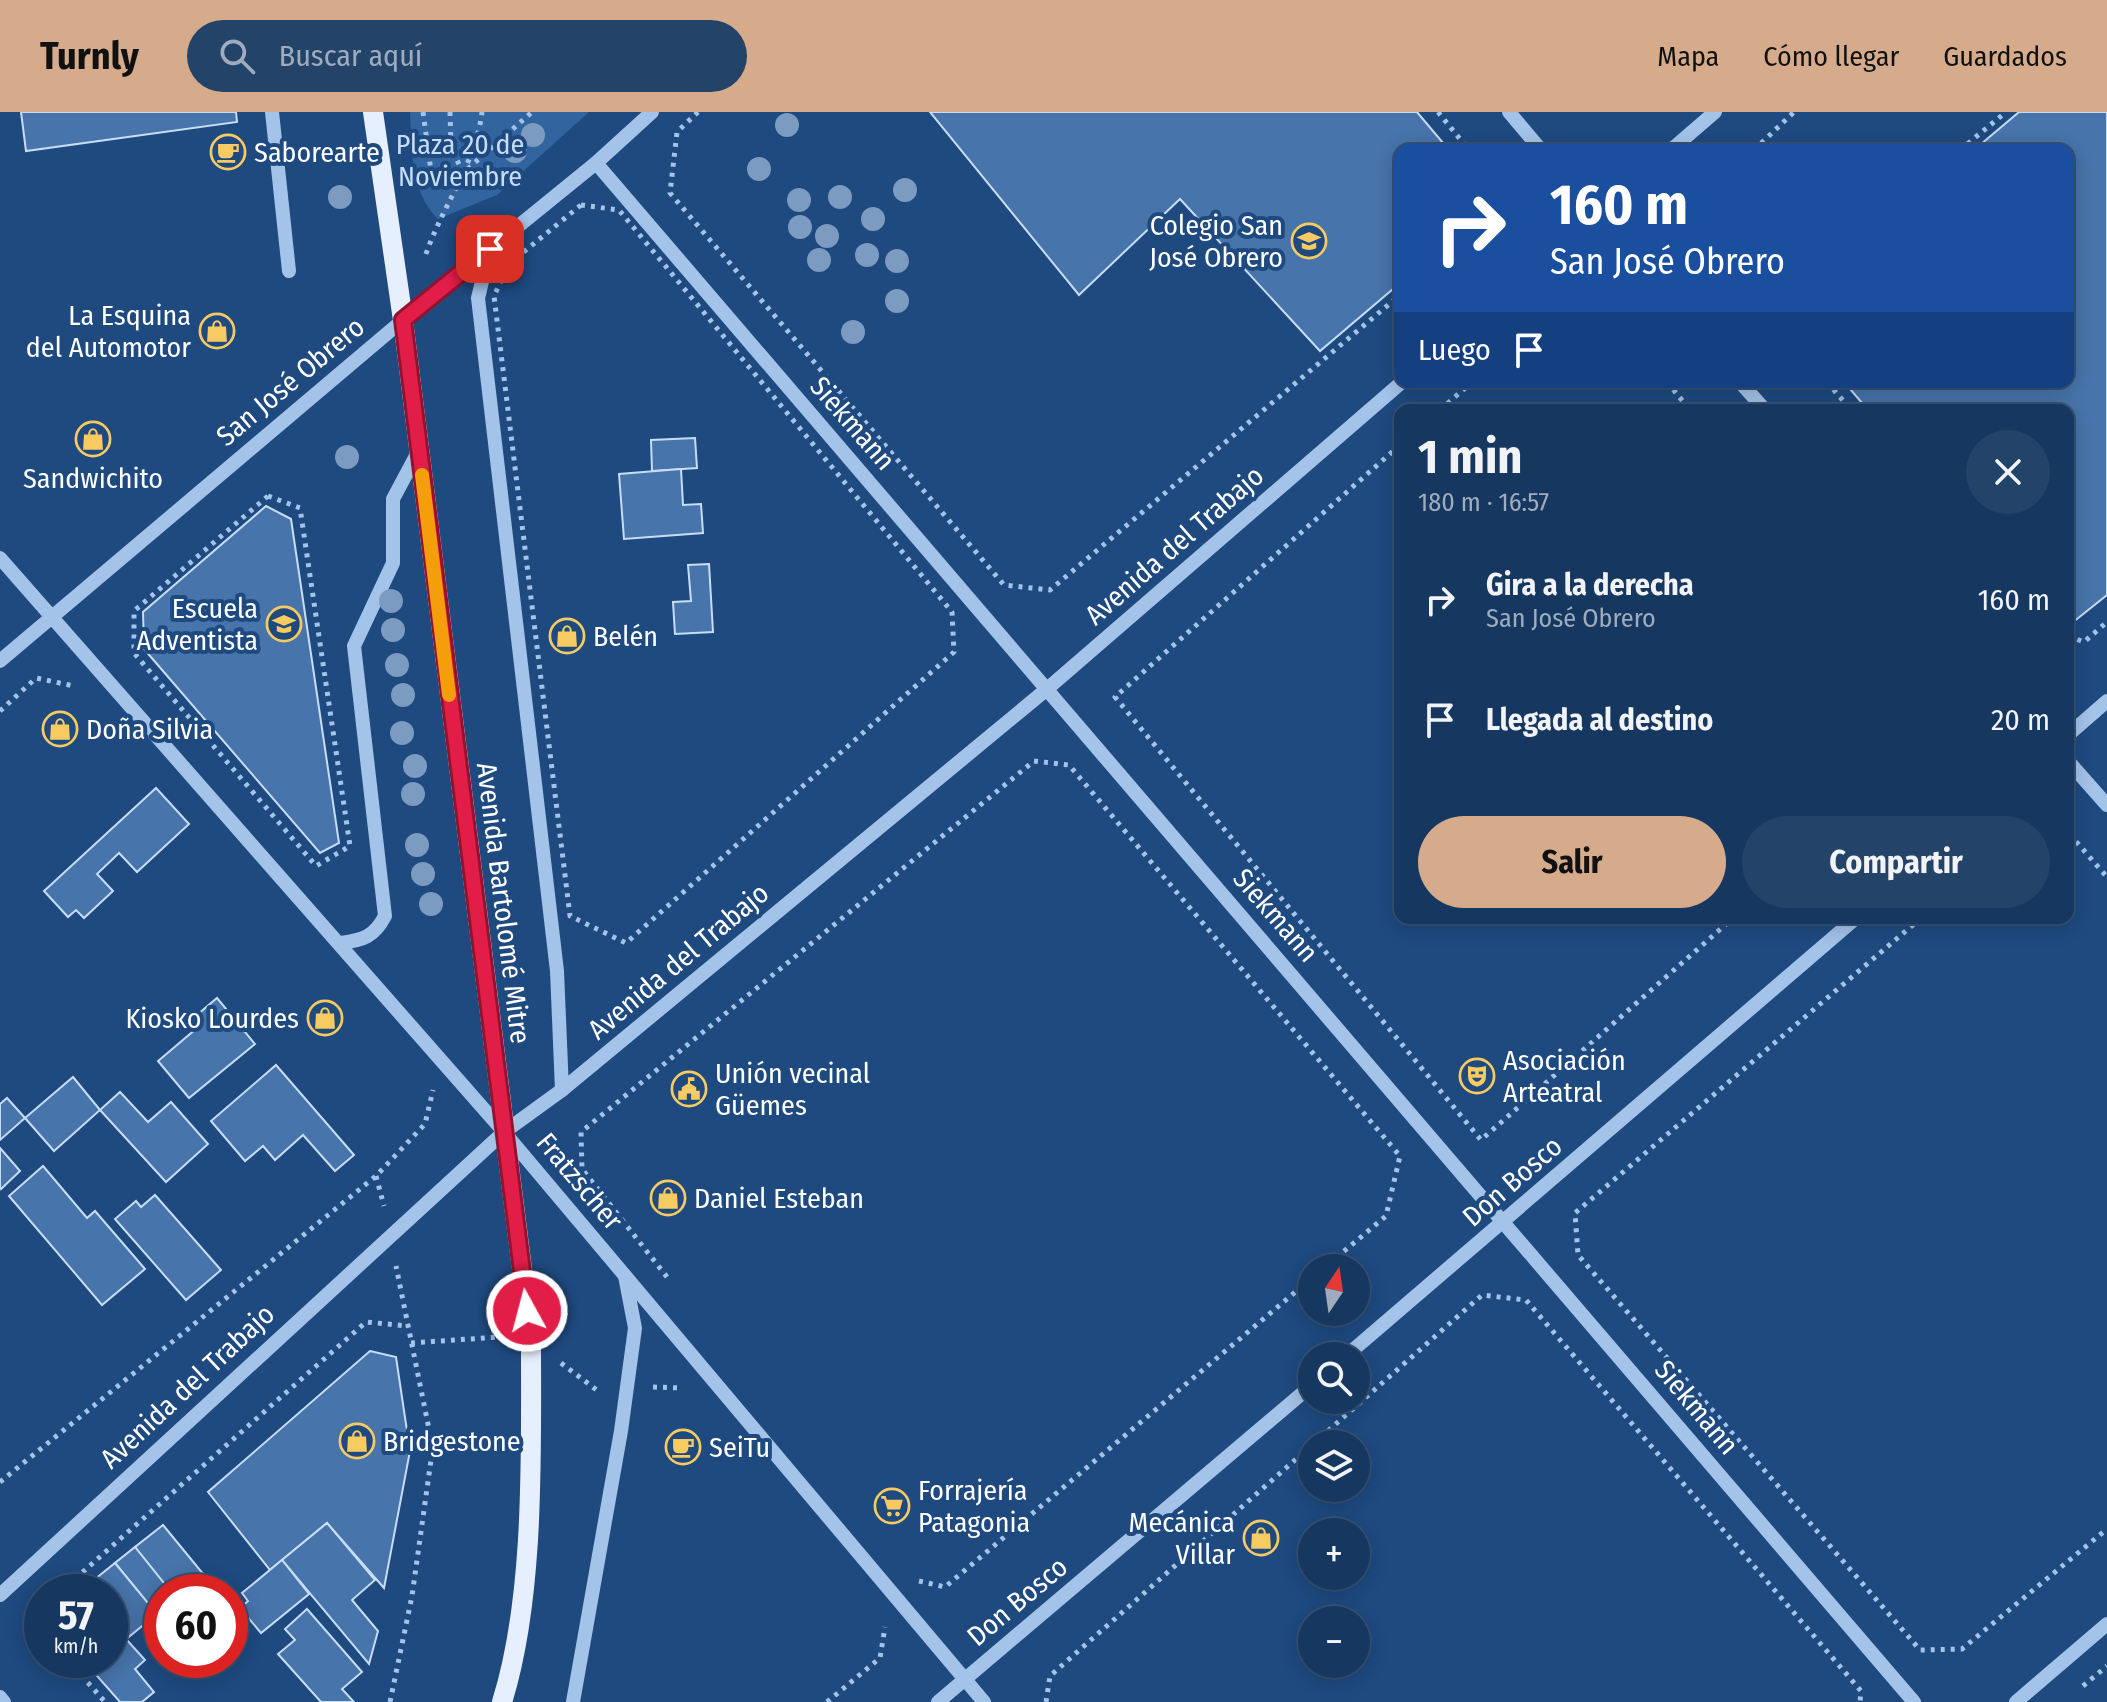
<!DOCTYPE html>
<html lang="es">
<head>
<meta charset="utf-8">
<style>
  body { margin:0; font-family:"Fira Sans Condensed",sans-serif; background:#234369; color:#f1f3f6; height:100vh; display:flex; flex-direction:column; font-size:30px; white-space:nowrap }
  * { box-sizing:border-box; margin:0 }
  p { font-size:26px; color:#9eacbd }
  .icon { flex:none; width:44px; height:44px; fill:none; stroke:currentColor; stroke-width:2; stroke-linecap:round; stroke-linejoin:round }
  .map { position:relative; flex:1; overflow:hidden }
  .details { position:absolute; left:1394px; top:292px; width:680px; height:520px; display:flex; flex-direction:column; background:#163860; border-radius:16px; box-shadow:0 4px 20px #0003,0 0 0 2px #355275 }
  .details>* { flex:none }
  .guide { position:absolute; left:1394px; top:32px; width:680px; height:244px; border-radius:16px; box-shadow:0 4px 20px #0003,0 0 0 2px #355275; background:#1a4fa0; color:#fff; overflow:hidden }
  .needle { width:52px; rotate:13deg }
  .buttons { position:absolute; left:1298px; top:1142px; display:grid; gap:16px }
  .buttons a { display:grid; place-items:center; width:72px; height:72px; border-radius:50%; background:#163860; box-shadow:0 4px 20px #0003,0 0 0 2px #355275; font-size:40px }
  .speed { position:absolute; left:24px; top:1462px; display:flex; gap:16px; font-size:40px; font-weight:700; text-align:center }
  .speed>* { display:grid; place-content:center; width:104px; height:104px; border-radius:50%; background:#163860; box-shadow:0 4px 20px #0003,0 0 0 2px #355275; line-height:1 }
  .speed small { font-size:20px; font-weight:400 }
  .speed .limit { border:12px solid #d22; background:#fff; color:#111 }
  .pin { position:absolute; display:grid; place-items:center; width:68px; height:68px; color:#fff; margin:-34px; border-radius:16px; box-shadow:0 4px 12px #0006 }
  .me { position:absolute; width:88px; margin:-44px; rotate:353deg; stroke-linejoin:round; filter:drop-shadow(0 0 6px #0008) }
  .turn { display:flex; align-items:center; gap:28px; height:168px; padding:0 24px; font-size:36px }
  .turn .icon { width:104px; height:104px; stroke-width:2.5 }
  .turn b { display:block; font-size:56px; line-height:68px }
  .then { display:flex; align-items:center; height:76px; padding:0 24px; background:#0003; gap:16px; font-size:30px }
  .round { display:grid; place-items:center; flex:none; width:84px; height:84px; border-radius:42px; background:#234369 }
  .overview { display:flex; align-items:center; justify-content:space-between; height:136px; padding:0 24px }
  h1 { font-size:48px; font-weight:700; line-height:60px }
  .primary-button { display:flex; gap:16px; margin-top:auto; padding:16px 24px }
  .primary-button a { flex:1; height:92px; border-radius:48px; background:#d6ab8b; color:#111; font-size:32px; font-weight:700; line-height:92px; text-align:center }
  .primary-button a+a { background:#234369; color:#f1f3f6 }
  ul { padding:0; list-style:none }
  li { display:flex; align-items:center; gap:24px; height:120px; padding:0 24px }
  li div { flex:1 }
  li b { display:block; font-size:30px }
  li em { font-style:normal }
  header { display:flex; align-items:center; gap:48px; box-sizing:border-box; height:112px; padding:0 40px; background:#d6ab8b; color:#111 }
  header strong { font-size:38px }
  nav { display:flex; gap:44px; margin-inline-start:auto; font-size:28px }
  .search { width:560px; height:72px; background:#234369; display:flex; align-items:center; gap:20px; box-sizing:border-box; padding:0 28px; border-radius:44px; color:#9eacbd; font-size:30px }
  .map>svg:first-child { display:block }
  .green { fill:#32649f }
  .building { fill:#4774aa; stroke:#c7ddf6; stroke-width:2 }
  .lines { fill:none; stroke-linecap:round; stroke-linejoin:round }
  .path { stroke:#a3c3e8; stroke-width:5; stroke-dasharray:4 6; stroke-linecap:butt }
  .minor { stroke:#a3c3e8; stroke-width:14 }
  .major { stroke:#e6effe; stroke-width:20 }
  .tree { fill:#7b9bc1 }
  .route-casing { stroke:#92132f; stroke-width:20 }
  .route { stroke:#e11d48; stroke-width:14 }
  .slow { stroke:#f59e0b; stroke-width:14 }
  .labels { text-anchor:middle; stroke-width:8; stroke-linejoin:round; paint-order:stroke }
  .park-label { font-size:28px; fill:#c7ddf6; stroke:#1e4a80 }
  .poi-label { font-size:28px; fill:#fff; stroke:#1e4a80; text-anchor:start }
  .street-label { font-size:28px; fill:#fff; stroke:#1e4a80 }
</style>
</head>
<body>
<header>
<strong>Turnly</strong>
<div class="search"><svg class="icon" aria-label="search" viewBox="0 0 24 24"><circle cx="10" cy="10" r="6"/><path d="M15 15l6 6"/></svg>Buscar aquí</div>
<nav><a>Mapa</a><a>Cómo llegar</a><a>Guardados</a></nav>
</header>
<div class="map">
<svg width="2107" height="1590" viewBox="0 0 2107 1590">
  <rect width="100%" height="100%" fill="#1e4a80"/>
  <!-- green -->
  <path class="green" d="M410,0H589L497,83L438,107C410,79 412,38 410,0Z"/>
  <!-- building -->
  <g class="building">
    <polygon points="21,0 236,0 237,10 26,39"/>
    <polygon points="930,0 1417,0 1449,38 1400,38 1400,171 1320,239 1180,87 1079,183"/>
    <polygon points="2019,0 2107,0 2107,483 2072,511 2068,510 2068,298 1868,298 1844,270 2068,270 2068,38 1974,38"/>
    <polygon points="695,326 697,356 652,359 651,328"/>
    <polygon points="681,357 683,393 701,392 703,421 624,427 619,362"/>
    <polygon points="266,394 291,407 339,731 320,741 144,537 143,500"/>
    <polygon points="709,452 713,520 675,522 673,490 691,489 688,453"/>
    <polygon points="156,676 189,712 137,760 119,741 97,762 113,779 84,806 76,798 68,805 44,779"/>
    <polygon points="217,886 255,932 189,986 158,949 197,916 191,908"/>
    <polygon points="276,953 354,1043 335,1059 303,1023 275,1048 263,1034 245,1049 211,1009"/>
    <polygon points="73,965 100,998 54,1039 25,1006"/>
    <polygon points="120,980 148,1010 171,990 208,1032 166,1070 100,998"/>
    <polygon points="7,986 25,1006 0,1028 0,992"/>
    <polygon points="0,1036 20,1059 1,1077 0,1075"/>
    <polygon points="43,1054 87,1106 95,1099 145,1157 102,1193 9,1084"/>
    <polygon points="155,1083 221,1158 186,1188 115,1107 136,1089 141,1095"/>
    <polygon points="370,1239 396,1245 410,1339 384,1476 327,1411 270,1458 208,1380"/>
    <polygon points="327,1411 375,1468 352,1488 378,1519 369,1552 282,1448"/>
    <polygon points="163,1413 218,1480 171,1480 135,1435"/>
    <polygon points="135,1435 171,1480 162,1480 162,1509 115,1451"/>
    <polygon points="282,1448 309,1482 261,1521 240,1496 248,1489 242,1481"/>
    <polygon points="115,1451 157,1502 115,1536 110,1530 110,1480 79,1480"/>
    <polygon points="307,1497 362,1560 342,1577 354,1590 321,1590 278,1542 295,1528 285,1517"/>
    <polygon points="126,1527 145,1548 135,1557 154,1580 142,1590 120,1590 83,1548 110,1548 110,1530 115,1536"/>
  </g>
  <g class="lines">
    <!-- path -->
    <g class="path">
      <polyline points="423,0 433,74"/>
      <polyline points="450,0 451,35 463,61 532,0"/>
      <polyline points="698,0 677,20 670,81 1004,473 1050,478 1400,183"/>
      <polyline points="1438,0 1469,38"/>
      <polyline points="1754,38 1794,0"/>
      <polyline points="1960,38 2006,0"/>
      <polygon points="581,93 619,98 952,500 954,540 626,831 570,804 494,184 509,152"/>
      <path d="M426,142C442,95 476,51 482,0"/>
      <polyline points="1667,270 1690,298"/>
      <polyline points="1827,270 1851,298"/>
      <polyline points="1440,298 1472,270"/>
      <polyline points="1400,333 1115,585 1481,1028 1733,806"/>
      <polygon points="268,384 300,396 350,734 316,754 134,541 134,499"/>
      <polyline points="2068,524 2084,530 2107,510"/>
      <polyline points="0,599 36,566 74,574"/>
      <polyline points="2068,725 2073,726 2107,765"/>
      <polyline points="1921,806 1575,1101 1578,1143 1920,1538 1962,1537 2107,1417"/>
      <polyline points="376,1064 384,1094"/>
      <polyline points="667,1165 582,1057 581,1020 1034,649 1069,653 1400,1044 1386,1104 1324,1156"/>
      <polyline points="411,1231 499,1225"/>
      <polyline points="561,1251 598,1279"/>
      <polyline points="653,1275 683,1276"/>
      <polyline points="1313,1332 1482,1183 1526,1188 1861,1579 1860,1590"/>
      <polyline points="0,1370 376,1064 425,1012 433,978"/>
      <polyline points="919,1469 945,1475 1312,1166"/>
      <polyline points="60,1480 366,1210 408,1214"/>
      <polyline points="68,1548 105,1590"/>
      <polyline points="2083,1574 2107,1554"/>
      <polyline points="390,1590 412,1484 431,1348 429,1317 396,1154"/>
      <polyline points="827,1590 880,1546 885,1515"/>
      <polyline points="1046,1590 1050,1564 1312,1333"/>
    </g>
    <!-- minor -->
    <g class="minor">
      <polyline points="272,0 289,159"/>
      <polyline points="1509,0 1541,38"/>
      <polyline points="1671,38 1715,0"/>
      <polyline points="596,51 1914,1590"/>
      <polyline points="490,137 478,186 557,859 562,978"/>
      <polyline points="1740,270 1765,298"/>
      <polyline points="0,446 504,1020 984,1590"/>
      <polyline points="0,549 403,208 596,51 652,0"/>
      <polyline points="2068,623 2107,589"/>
      <polyline points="2068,649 2107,693"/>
      <path d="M341,831C363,828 374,825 385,804L354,534L393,451V387L417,342"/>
      <polyline points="1346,1244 1856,806"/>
      <polyline points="0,1483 504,1020 562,978 1047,577 1402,270"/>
      <polyline points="0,1585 4,1590"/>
      <polyline points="573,1590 621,1319 635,1216 625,1164"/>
      <polyline points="938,1590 1312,1273"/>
      <polyline points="2016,1590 2107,1512"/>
    </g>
    <!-- major -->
    <path class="major" d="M373,0L403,208L531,1229C531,1340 535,1485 502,1590"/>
  </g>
  <!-- trees -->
  <g class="tree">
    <circle cx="787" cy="13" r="12"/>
    <circle cx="533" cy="23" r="12"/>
    <circle cx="515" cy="39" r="12"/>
    <circle cx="759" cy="57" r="12"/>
    <circle cx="905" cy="78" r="12"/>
    <circle cx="340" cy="85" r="12"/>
    <circle cx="840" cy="85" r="12"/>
    <circle cx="799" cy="88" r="12"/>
    <circle cx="873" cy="107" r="12"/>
    <circle cx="800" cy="115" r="12"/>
    <circle cx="827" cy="124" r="12"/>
    <circle cx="867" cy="143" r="12"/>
    <circle cx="819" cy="148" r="12"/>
    <circle cx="897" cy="149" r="12"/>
    <circle cx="897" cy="189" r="12"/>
    <circle cx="853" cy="220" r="12"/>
    <circle cx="347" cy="345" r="12"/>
    <circle cx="391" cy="489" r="12"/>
    <circle cx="393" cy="518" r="12"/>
    <circle cx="397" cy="553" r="12"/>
    <circle cx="403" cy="583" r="12"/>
    <circle cx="402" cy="621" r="12"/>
    <circle cx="415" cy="654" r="12"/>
    <circle cx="413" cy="682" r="12"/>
    <circle cx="417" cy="733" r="12"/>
    <circle cx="423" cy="762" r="12"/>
    <circle cx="431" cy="792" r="12"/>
  </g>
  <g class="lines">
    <!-- route casing -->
    <g class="route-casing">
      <polyline id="route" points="490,137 403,208 527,1199"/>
    </g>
    <!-- route -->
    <use href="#route" class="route"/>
    <!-- slow -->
    <polyline class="slow" points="422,363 449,583"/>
  </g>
  <!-- icons -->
  <defs>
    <g id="cafe-ring" transform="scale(1.8)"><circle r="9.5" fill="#1e4a80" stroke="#f7cb62" stroke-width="1.5"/><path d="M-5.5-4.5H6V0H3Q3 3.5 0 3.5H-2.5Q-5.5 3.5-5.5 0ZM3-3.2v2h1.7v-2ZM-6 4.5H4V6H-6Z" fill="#f7cb62"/></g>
    <g id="school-ring" transform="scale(1.8)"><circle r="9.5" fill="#1e4a80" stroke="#f7cb62" stroke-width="1.5"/><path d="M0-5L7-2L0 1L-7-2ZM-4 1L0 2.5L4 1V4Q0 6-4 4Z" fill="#f7cb62"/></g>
    <g id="shop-ring" transform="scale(1.8)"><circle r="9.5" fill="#1e4a80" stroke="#f7cb62" stroke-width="1.5"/><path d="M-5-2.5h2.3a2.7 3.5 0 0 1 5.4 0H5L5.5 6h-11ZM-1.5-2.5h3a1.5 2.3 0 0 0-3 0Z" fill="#f7cb62"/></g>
    <g id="theatre-ring" transform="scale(1.8)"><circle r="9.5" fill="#1e4a80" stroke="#f7cb62" stroke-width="1.5"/><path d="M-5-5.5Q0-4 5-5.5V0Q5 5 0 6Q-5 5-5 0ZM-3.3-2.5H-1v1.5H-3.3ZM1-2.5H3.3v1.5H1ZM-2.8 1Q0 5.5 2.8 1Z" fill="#f7cb62"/></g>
    <g id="civic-ring" transform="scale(1.8)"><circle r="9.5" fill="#1e4a80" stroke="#f7cb62" stroke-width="1.5"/><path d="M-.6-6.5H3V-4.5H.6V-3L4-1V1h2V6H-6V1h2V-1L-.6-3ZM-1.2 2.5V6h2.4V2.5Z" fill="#f7cb62"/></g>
    <g id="supermarket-ring" transform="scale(1.8)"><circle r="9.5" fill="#1e4a80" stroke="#f7cb62" stroke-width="1.5"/><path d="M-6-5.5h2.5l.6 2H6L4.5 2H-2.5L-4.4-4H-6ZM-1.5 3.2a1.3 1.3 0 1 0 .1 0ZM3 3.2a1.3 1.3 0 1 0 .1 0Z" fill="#f7cb62"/></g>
  </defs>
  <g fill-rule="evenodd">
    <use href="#cafe-ring" x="228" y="40"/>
    <use href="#school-ring" x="1309" y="129"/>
    <use href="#shop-ring" x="217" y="219"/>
    <use href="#shop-ring" x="93" y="327"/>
    <use href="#school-ring" x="284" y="512"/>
    <use href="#shop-ring" x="567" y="524"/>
    <use href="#shop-ring" x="60" y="617"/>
    <use href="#shop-ring" x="325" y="906"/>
    <use href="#theatre-ring" x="1477" y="964"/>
    <use href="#civic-ring" x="689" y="977"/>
    <use href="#shop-ring" x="668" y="1086"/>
    <use href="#shop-ring" x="357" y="1329"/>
    <use href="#cafe-ring" x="683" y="1335"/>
    <use href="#supermarket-ring" x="892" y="1394"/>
    <use href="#shop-ring" x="1261" y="1426"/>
  </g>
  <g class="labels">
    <!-- park labels -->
    <g class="park-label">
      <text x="460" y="42">Plaza 20 de<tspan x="460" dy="32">Noviembre</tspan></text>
    </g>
    <!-- poi labels -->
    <g class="poi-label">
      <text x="254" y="50">Saborearte</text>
      <text x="1283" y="123" text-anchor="end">Colegio San<tspan x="1283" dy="32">José Obrero</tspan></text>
      <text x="191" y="213" text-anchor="end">La Esquina<tspan x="191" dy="32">del Automotor</tspan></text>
      <text x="93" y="376" text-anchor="middle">Sandwichito</text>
      <text x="258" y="506" text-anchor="end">Escuela<tspan x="258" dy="32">Adventista</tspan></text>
      <text x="593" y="534">Belén</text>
      <text x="86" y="627">Doña Silvia</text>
      <text x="299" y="916" text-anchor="end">Kiosko Lourdes</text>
      <text x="1503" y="958">Asociación<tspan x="1503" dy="32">Arteatral</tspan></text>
      <text x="715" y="971">Unión vecinal<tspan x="715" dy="32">Güemes</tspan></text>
      <text x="694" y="1096">Daniel Esteban</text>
      <text x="383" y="1339">Bridgestone</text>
      <text x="709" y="1345">SeiTu</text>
      <text x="918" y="1388">Forrajería<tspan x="918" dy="32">Patagonia</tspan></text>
      <text x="1235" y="1420" text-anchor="end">Mecánica<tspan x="1235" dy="32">Villar</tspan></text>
    </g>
    <!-- street labels -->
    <g class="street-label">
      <text transform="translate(290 269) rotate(-40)" y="10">San José Obrero</text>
      <text transform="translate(853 311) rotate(49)" y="10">Siekmann</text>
      <text transform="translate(1174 433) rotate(-41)" y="10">Avenida del Trabajo</text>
      <text transform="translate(504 791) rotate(83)" y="10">Avenida Bartolomé Mitre</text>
      <text transform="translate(1276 803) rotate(49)" y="10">Siekmann</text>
      <text transform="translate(678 849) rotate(-40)" y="10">Avenida del Trabajo</text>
      <text transform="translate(580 1069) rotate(50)" y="10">Fratzscher</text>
      <text transform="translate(1512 1069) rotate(-41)" y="10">Don Bosco</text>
      <text transform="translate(187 1274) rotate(-43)" y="10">Avenida del Trabajo</text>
      <text transform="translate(1697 1295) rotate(50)" y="10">Siekmann</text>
      <text transform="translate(1017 1489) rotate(-40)" y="10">Don Bosco</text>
    </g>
  </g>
</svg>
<div class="buttons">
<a><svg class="needle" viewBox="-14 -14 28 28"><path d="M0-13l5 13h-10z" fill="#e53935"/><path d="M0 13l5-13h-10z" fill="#9eacbd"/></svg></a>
<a><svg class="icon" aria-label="search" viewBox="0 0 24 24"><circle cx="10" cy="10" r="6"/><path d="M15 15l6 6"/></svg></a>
<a><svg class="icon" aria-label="layers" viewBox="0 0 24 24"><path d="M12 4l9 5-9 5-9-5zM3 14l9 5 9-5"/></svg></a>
<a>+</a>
<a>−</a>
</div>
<div class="speed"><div>57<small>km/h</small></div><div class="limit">60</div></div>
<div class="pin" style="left:490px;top:137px;background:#d93025"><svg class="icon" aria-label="arrive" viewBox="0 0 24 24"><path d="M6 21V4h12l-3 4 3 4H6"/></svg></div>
<svg class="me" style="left:527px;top:1199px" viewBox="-20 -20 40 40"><circle r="17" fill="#e11d48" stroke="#fff" stroke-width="3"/><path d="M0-11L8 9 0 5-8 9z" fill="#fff"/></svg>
<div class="guide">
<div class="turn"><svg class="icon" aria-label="right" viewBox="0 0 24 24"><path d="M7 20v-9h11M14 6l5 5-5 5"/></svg><div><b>160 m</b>San José Obrero</div></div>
<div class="then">Luego<svg class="icon" aria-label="arrive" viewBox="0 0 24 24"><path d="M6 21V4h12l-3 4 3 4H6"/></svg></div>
</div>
<section class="details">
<div class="overview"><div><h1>1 min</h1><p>180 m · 16:57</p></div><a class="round"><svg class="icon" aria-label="close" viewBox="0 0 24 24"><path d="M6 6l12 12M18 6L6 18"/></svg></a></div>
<ul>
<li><svg class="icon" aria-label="right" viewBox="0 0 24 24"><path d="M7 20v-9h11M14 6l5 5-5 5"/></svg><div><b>Gira a la derecha</b><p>San José Obrero</p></div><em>160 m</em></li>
<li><svg class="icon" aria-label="arrive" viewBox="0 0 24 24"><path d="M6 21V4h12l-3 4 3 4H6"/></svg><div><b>Llegada al destino</b></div><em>20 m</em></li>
</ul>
<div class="primary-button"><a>Salir</a><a>Compartir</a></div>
</section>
</div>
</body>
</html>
